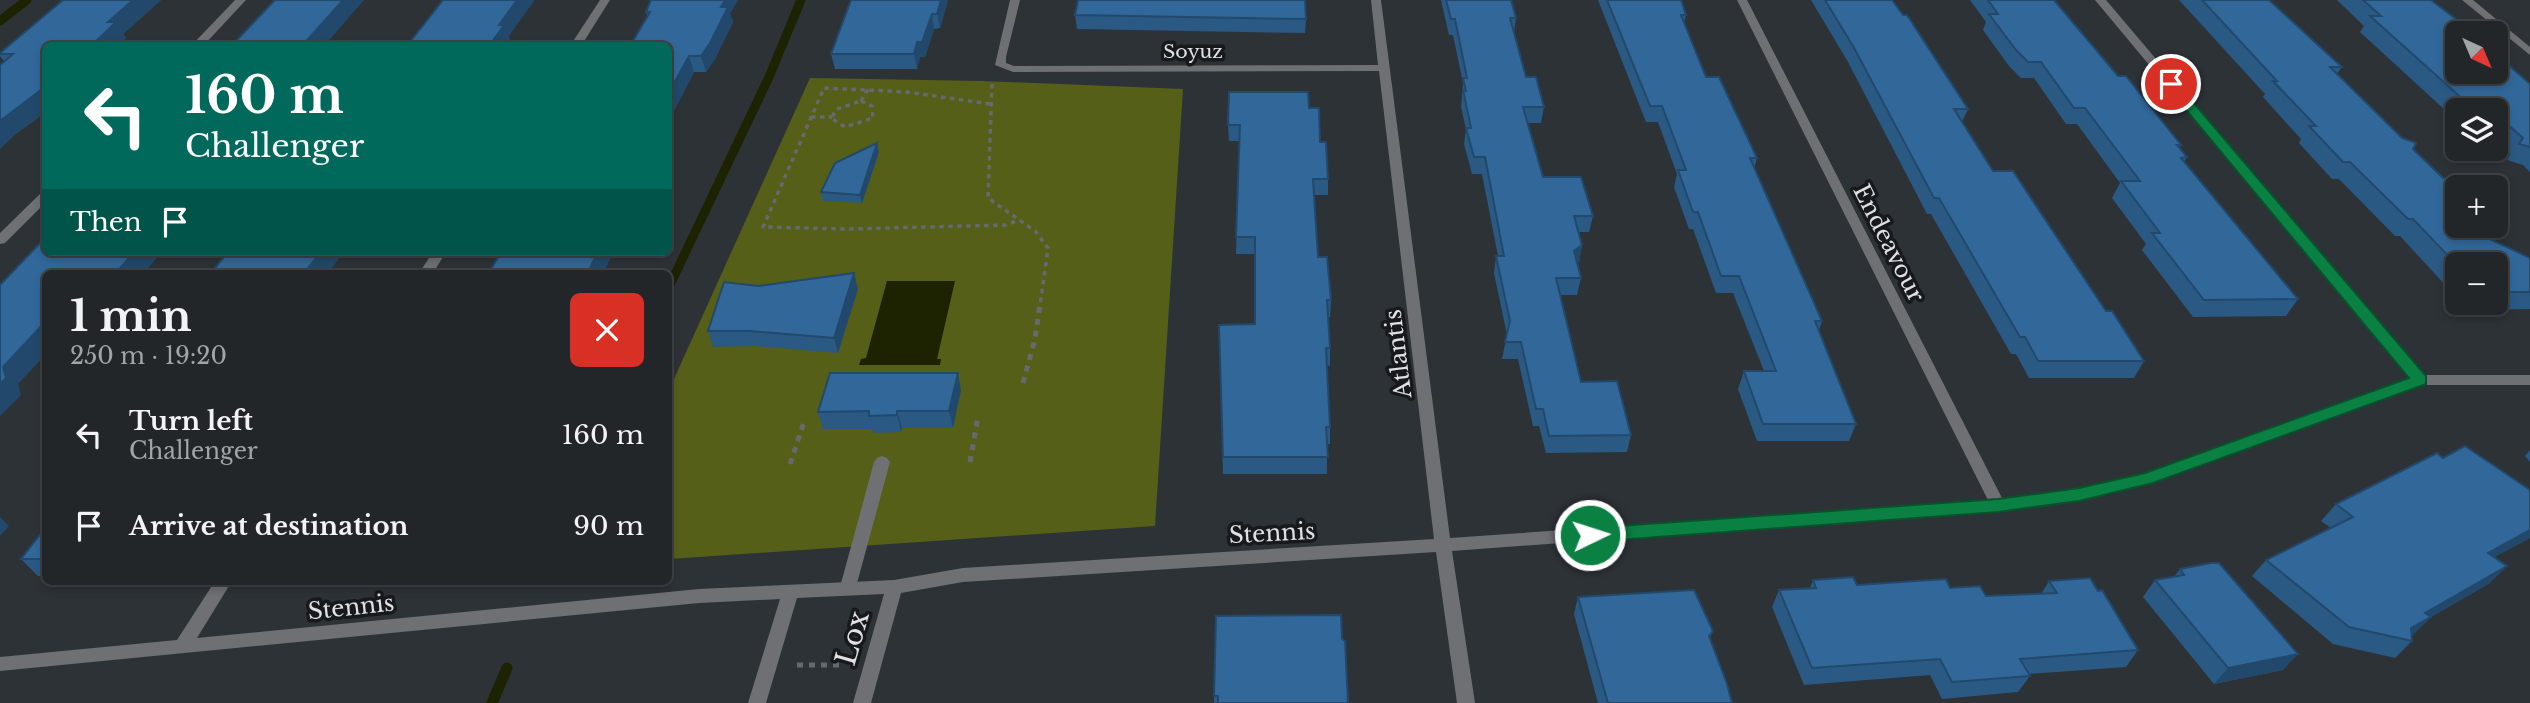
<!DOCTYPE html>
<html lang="en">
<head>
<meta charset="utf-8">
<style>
  body { margin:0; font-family:"Libre Baskerville",serif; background:#2e3235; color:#f1f3f6; height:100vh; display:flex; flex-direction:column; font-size:26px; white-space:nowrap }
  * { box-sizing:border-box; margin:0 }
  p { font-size:23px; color:#a2a5a8 }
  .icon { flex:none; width:38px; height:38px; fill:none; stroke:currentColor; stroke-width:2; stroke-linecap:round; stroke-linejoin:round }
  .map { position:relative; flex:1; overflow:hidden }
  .panel { position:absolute; left:42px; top:270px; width:630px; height:315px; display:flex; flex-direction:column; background:#222629; border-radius:10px; box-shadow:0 4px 10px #0003,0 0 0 2px #3f4346 }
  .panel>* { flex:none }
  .top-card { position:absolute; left:42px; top:42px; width:630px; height:214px; border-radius:10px; box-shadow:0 4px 10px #0003,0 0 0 2px #3f4346; background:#00695c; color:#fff; overflow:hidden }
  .needle { width:46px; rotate:136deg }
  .fabs { position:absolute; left:2445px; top:21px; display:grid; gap:14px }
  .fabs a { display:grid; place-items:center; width:63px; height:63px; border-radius:10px; background:#222629; box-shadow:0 4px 10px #0003,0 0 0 2px #3f4346; font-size:35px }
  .pin { position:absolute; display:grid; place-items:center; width:60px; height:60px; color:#fff; margin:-30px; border:4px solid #fff; border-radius:50%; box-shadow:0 2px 7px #0007 }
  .me { position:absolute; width:77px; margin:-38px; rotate:86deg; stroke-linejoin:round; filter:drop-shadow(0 0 5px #0008) }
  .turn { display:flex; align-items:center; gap:24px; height:147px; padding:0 28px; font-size:32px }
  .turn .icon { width:91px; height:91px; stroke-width:2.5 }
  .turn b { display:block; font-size:49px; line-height:60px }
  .then { display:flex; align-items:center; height:66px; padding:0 28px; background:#0003; gap:14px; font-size:26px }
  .round { display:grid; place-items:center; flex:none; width:74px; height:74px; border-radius:10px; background:#2e3235 }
  .head { display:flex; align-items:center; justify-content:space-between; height:119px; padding:0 28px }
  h1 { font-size:42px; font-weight:700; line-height:52px }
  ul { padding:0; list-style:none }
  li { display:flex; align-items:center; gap:21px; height:91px; padding:0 28px }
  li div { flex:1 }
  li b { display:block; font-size:26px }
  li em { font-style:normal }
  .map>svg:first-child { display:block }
  .green { fill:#555f18 }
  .water { fill:#1d2200 }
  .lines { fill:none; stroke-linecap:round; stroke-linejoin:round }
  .stream-far1 { stroke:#1d2200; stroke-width:9 }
  .stream { stroke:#1d2200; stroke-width:11 }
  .path-far1 { stroke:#666a6f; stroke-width:3.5; stroke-dasharray:4.5 4.5; stroke-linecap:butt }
  .path { stroke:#666a6f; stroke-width:5; stroke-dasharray:6 6; stroke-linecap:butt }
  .lane { fill:#6e7073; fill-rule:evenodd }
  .street { fill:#6e7073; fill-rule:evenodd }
  .wall { fill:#2a5984 }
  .shaded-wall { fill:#22496b }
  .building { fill:#316899; stroke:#22496b; stroke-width:2 }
  .route { fill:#0b8043; stroke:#07532c; stroke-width:2 }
  .labels { text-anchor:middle; stroke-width:7; stroke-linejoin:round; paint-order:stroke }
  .far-street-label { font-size:19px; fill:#dfe2e5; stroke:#17191c }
  .street-label { font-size:23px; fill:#dfe2e5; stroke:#17191c }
  .near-street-label { font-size:28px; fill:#dfe2e5; stroke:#17191c }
</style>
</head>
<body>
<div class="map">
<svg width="2530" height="703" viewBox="0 0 2530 703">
  <rect width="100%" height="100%" fill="#2d3237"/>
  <!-- green -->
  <polygon class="green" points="810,78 983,81 1183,89 1155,526 669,559 669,390"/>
  <!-- water -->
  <polygon class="water" points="887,281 955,281 937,359 941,359 940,365 859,365 861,359 866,358"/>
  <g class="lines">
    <!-- stream-far1 -->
    <g class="stream-far1">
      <polyline points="0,21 27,0"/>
      <polyline points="668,289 769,77 801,0"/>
    </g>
    <!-- stream -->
    <polyline class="stream" points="492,703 507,668"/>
    <!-- path-far1 -->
    <g class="path-far1">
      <polyline points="992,84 988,198 1035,231 1048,248 1040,305"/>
      <polygon points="861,101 872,106 873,118 845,127 831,118 837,109"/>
      <polyline points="861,101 869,88"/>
      <polyline points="990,104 907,92 824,88 763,227 848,229 1006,225 1016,221"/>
      <polyline points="811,117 832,117"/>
    </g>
    <!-- path -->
    <g class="path">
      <polyline points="1023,383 1035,339 1040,304"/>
      <polyline points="970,462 978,417"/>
      <polyline points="790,464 805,419"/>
      <polyline points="797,665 844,665"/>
    </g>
    <!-- lane -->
    <polygon class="lane" points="882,456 887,458 890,462 856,587 854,592 848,594 842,592 840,587 874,462 877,458"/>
    <!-- street -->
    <g class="street">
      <polygon points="235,0 246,0 203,46 191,46"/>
      <polygon points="600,0 610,0 581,46 570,46"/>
      <polygon points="1010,0 1020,0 1006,57 1006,63 1014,66 1378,65 1371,0 1381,0 1450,538 1988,500 1737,0 1747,0 2002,498 2079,488 2145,474 2410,378 2095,0 2106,0 2424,375 2530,375 2530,385 2421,385 2147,485 2079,500 1998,511 1452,551 1475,703 1457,703 1436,552 963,582 901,593 871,703 853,703 884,594 797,598 766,703 748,703 780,599 699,603 0,671 0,657 177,640 215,581 232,581 197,638 699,589 894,580 963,568 1434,539 1379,71 1013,72 995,65"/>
      <polygon points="2462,0 2473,0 2530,47 2530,55"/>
      <polygon points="46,191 46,202 5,243 0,244 0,233 42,192"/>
      <polygon points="433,252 446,252 433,273 419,273"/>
    </g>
  </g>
  <!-- wall -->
  <g class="wall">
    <polygon points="63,0 161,0 123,34 126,38 46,46 46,112 17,133 4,61 0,56 0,53"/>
    <polygon points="948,0 940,28 934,29 925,57 920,57 917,69 835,69 831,54"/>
    <polygon points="1441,0 1511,0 1516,18 1514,33 1526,77 1544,107 1541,123 1528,123 1543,177 1593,216 1589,232 1578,232 1582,245 1579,262 1577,263 1581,278 1577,295 1560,295 1581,382 1631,435 1627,452 1546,453 1539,426 1533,426 1518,359 1502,359 1507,335 1494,273 1496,256 1498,256 1482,174 1472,174 1464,144 1466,129 1461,107 1463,83 1453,35 1449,35"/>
    <polygon points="1598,0 1681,0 1686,15 1684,23 1706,77 1757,158 1754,168 1822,321 1819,330 1856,424 1849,441 1757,441 1738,389 1744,371 1764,371 1733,293 1716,293 1693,229 1689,229 1674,187 1677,174 1658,122 1646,122"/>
    <polygon points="1811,0 1892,0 1968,109 1962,122 1993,171 2144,361 2134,378 2029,378 2016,354 2011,354 1931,214 1927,214 1848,62"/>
    <polygon points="1970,0 2054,0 2118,76 2181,145 2179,148 2187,157 2184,162 2298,299 2286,316 2193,317 2142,250 2146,244 2112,198 2120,183 2077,124 2066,124 2034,78 2021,78 2009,66 1983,30 1986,22"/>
    <polygon points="2179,0 2269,0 2342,67 2337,74 2443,178 2457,187 2457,226 2496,226 2496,212 2502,218 2489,235 2482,235 2530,258 2530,309 2478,310 2471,303 2496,303 2496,264 2457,264 2457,288 2449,289 2400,236 2395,236 2339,179 2332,179 2299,143 2301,139 2263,97 2265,94"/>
    <polygon points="2337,0 2431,0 2457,33 2530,84 2530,172 2523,165 2507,160 2510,155 2496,141 2496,110 2457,110 2457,121 2360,32 2364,26"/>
    <polygon points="646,12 730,14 733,22 715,59 706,72 694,72 670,118 668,118 668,46 647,15"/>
    <polygon points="1075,15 1306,19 1305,33 1077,29"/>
    <polygon points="1309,108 1320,142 1328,179 1328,195 1314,195 1318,257 1331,300 1330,317 1328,317 1330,348 1330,366 1327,365 1330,427 1330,444 1327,444 1327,474 1223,474 1219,325 1255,324 1255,254 1236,254 1239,141 1229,141 1228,125"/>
    <polygon points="879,152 862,203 823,201 821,192"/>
    <polygon points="758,286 858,289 838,353 755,346 713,347 708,331"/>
    <polygon points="961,390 953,428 902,428 901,432 874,433 872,429 823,429 818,412"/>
    <polygon points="2530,450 2530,462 2525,456"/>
    <polygon points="2336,504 2530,538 2494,557 2490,583 2431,617 2412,635 2412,641 2395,658 2333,644 2252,576 2266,560 2331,528 2321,521"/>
    <polygon points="46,527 46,576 38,576 21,559"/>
    <polygon points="2180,569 2283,670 2214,684 2143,597 2155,580 2174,577"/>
    <polygon points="1813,580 1857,585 1950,588 1986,596 2041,594 2049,581 2138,650 2126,667 2028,674 2030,676 2018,692 1942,699 1930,675 1804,685 1772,607 1779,590 1810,588"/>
    <polygon points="1578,597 1713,631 1710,638 1732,703 1598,703 1574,614"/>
    <polygon points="1342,639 1348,703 1214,703 1214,696"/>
  </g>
  <!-- shaded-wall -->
  <g class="shaded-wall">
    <polygon points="133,0 161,0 123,34 126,38 119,46 91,46 108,22"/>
    <polygon points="343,0 364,0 324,46 302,46"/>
    <polygon points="517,0 534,0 534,1 509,36 510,40 507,46 489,46 499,25"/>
    <polygon points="725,0 738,0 730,14 733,22 715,59 706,72 701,56 721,7"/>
    <polygon points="941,0 948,0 940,28 937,14"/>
    <polygon points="932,14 934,29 925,57 920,57 917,69 914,54 917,42"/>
    <polygon points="689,56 694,72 670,118 668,116 668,94"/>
    <polygon points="46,86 46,112 17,133 0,149 0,121"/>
    <polygon points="877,143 879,152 862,203 860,195"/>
    <polygon points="1582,245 1579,262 1571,268 1574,251"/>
    <polygon points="134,252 162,252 144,273 116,273"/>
    <polygon points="321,252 344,252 328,273 304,273"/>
    <polygon points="598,252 614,252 603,273 590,273 589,270"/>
    <polygon points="854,273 858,289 838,353 834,338"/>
    <polygon points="46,321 46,354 18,384 21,395 0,416 0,384 3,367"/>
    <polygon points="958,373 961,390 953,428 949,411"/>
    <polygon points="897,411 902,428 901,432 897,415"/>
    <polygon points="0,517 9,526 0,536"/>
    <polygon points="2530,530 2530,538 2471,570 2488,553"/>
    <polygon points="2507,566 2490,583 2427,619 2431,617 2414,634 2404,639 2400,638 2425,613"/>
    <polygon points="2298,654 2283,670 2214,684 2228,668"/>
  </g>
  <!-- building -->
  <g class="building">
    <polygon points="63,0 133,0 108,22 116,22 91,46 46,46 46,86 0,121 0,65 13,54 0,54 0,53"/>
    <polygon points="275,0 343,0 302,46 237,46 240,43 234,43"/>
    <polygon points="443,0 517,0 499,25 504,25 489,46 407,46"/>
    <polygon points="651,0 725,0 721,7 728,7 710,43 701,56 689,56 668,94 668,46 630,46 650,12 646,12"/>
    <polygon points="851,0 941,0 937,14 932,14 922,42 917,42 914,54 831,54"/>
    <polygon points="1078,0 1305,0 1306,19 1075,15"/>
    <polygon points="1446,0 1511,0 1516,18 1510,18 1526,77 1536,77 1544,107 1523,107 1543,177 1581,177 1593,216 1574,216 1582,245 1574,251 1581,278 1556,278 1581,382 1617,381 1631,435 1549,436 1543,409 1536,409 1521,342 1505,342 1510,321 1496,256 1504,256 1485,157 1474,157 1466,128 1471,128 1463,90 1466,91 1463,78 1467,78 1455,19 1451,19"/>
    <polygon points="1607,0 1681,0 1686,15 1681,15 1706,77 1719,77 1757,158 1750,158 1822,321 1815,321 1856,424 1763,424 1744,371 1776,371 1739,276 1721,276 1698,212 1693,212 1678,170 1686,170 1662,106 1650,106"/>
    <polygon points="1825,0 1892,0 1903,15 1907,15 1968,109 1954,109 1993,171 2013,171 2106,311 2112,311 2144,361 2038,361 2025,337 2020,337 1939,198 1934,198 1853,46"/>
    <polygon points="1988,0 2054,0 2118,76 2126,76 2181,145 2177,145 2187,157 2181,158 2298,299 2204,300 2152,233 2160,233 2121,181 2140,181 2085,108 2074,108 2041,62 2028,62 2016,50 1989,14 1998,14"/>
    <polygon points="2202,0 2269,0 2342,67 2330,67 2402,138 2416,143 2413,149 2443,178 2460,178 2470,187 2457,187 2457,219 2448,219 2457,223 2457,226 2462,226 2530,258 2530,292 2496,292 2496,264 2457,264 2457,265 2413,219 2408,219 2350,162 2343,162 2309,126 2316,126 2273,81 2277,81"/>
    <polygon points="2363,0 2431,0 2474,33 2457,33 2457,72 2496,72 2496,54 2530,84 2530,147 2519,144 2523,138 2496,114 2496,110 2475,110 2370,16 2381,16"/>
    <polygon points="1229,92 1308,92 1309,108 1319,108 1320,142 1326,142 1328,179 1313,179 1318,257 1327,257 1331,300 1327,300 1330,348 1326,348 1330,427 1326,427 1328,457 1223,457 1219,325 1255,324 1255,237 1236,237 1240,125 1228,125"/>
    <polygon points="877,143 860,195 821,192 835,163"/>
    <polygon points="2496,212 2502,218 2496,218"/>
    <polygon points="46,237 46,252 134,252 116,273 46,273 46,321 3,367 6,378 0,384 0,285"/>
    <polygon points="228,252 321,252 304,273 211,273"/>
    <polygon points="501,252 598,252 589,270 584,270 583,273 489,273"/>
    <polygon points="854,273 834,338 750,331 708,331 724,282 758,286"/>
    <polygon points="830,373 958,373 949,411 897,411 897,415 869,416 869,411 818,412"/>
    <polygon points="2465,446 2530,490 2530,530 2488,553 2507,566 2425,613 2431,617 2411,628 2412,641 2349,627 2266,560 2353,517 2336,504 2437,453 2443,458"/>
    <polygon points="46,527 46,559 21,559"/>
    <polygon points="2211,563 2219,563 2298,654 2228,668 2155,580 2184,575 2180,569"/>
    <polygon points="1853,577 1857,585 1946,579 1950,588 1980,586 1986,596 2057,593 2049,581 2090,578 2098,591 2102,590 2138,650 2020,659 2030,676 1952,682 1940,659 1812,668 1779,590 1816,588 1813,580"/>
    <polygon points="1694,590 1713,631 1709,636 1727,684 1732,703 1608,703 1578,597"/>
    <polygon points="1341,615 1342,639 1345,641 1348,703 1218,703 1218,696 1214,696 1216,616"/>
  </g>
  <!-- route -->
  <polygon class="route" points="2167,82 2176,82 2426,376 2426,384 2153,483 2079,501 1998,512 1590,542 1584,540 1581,535 1590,528 1998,499 2079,488 2145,473 2409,378 2167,87"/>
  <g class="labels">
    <!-- far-street labels -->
    <g class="far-street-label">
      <text x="1193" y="58">Soyuz</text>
    </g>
    <!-- street labels -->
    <g class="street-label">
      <text transform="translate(1889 243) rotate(63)" y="8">Endeavour</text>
      <text transform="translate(1398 354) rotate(-97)" y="8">Atlantis</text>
      <text transform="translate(1272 533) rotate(-3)" y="8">Stennis</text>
      <text transform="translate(351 607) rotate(-6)" y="8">Stennis</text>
    </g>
    <!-- near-street labels -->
    <g class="near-street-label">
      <text transform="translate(852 638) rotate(-74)" y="10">Lox</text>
    </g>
  </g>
</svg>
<div class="fabs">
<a><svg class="needle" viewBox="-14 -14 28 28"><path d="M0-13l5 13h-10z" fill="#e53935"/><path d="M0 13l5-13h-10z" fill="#a2a5a8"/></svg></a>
<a><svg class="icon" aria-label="layers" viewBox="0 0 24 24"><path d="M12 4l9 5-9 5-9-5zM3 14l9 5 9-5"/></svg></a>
<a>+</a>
<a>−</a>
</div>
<div class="pin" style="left:2171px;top:84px;background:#d93025"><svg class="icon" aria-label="arrive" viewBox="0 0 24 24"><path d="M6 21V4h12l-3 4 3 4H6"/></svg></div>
<svg class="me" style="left:1590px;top:535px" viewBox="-20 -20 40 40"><circle r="17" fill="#0b8043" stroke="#fff" stroke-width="3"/><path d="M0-11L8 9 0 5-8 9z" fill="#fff"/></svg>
<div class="top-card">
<div class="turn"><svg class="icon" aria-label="left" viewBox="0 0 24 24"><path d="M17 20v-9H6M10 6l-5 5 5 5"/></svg><div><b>160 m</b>Challenger</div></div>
<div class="then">Then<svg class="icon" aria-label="arrive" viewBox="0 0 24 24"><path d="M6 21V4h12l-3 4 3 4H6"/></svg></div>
</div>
<section class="panel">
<div class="head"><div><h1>1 min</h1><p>250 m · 19:20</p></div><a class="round" style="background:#d93025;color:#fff"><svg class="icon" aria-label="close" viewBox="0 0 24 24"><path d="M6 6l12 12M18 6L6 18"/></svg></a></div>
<ul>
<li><svg class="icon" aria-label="left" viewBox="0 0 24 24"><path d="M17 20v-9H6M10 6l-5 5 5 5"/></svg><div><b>Turn left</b><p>Challenger</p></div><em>160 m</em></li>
<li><svg class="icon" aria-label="arrive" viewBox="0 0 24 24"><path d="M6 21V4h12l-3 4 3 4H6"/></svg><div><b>Arrive at destination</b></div><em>90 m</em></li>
</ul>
</section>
</div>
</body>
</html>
